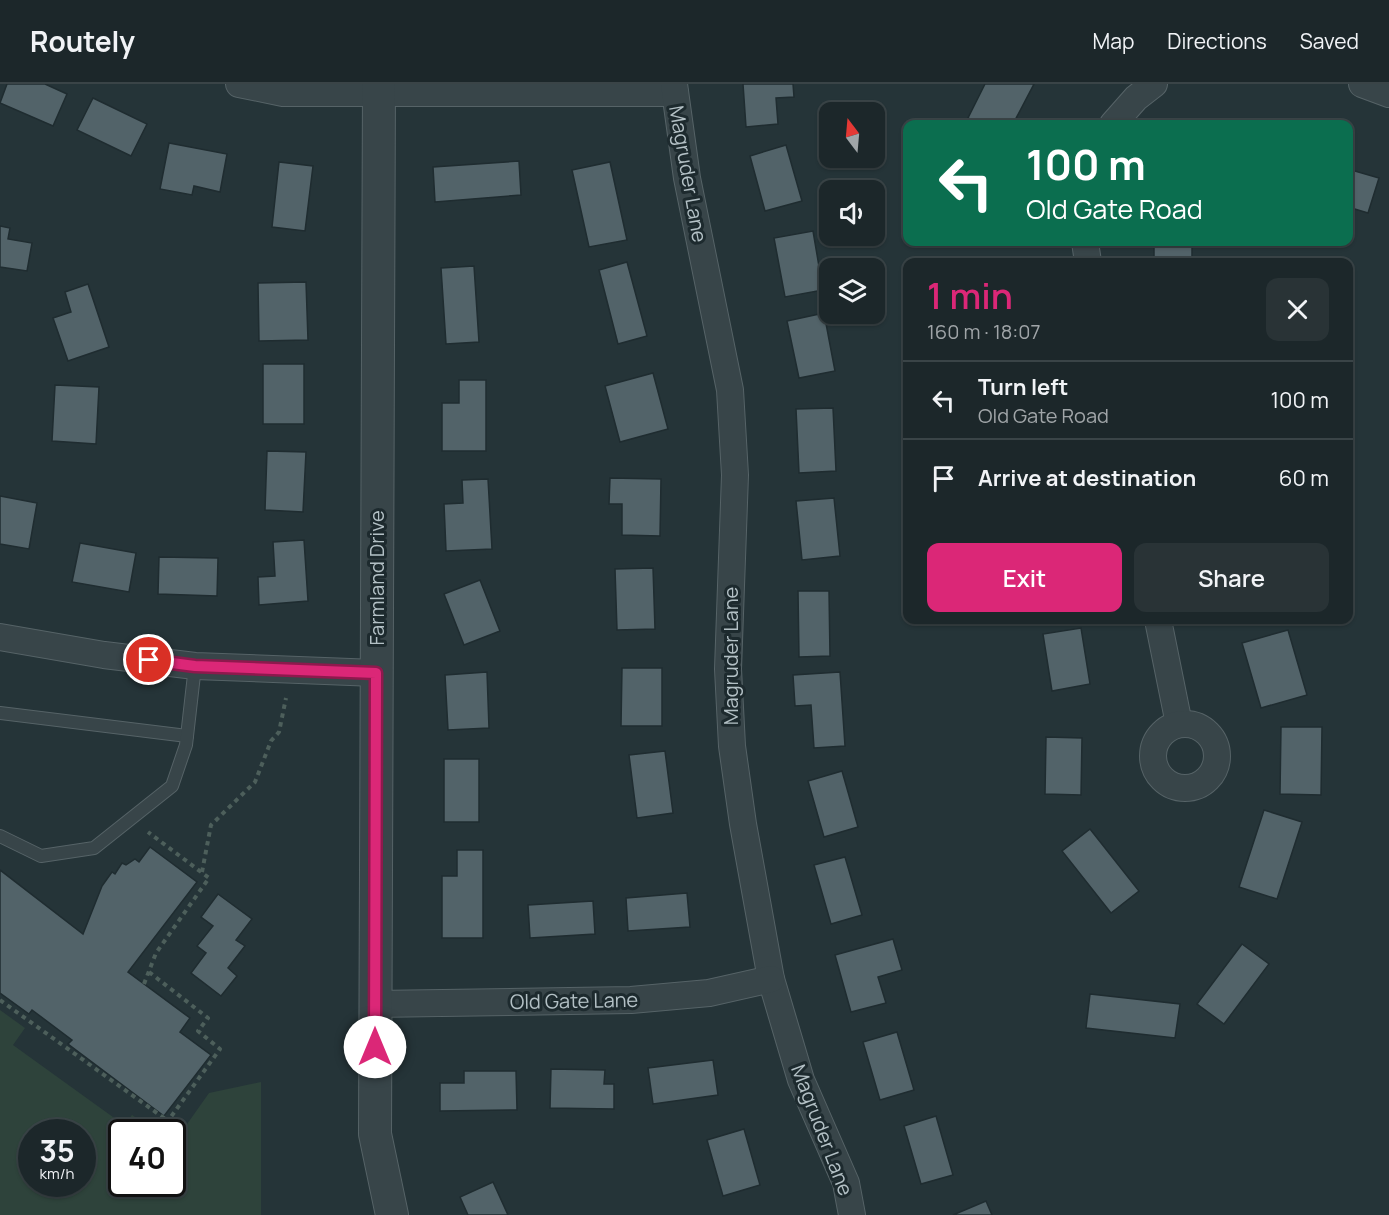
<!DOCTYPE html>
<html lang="en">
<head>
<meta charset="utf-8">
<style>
  body { margin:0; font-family:Manrope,sans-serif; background:#293336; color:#f1f3f6; height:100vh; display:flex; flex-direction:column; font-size:22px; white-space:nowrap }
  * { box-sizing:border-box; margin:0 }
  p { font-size:20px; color:#a0a5a8 }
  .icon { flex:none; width:33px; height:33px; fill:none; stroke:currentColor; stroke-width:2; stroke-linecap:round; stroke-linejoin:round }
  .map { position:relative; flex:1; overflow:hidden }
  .side { position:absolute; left:903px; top:174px; width:450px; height:366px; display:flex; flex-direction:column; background:#1c272a; border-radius:12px; box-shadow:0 2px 4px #0004,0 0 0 2px #3a4447 }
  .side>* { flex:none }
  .banner { position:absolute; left:903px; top:36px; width:450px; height:126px; border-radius:12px; box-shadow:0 2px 4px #0004,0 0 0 2px #3a4447; background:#0b6e4f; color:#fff; overflow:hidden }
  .needle { width:39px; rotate:344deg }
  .controls { position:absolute; left:819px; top:18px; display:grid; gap:12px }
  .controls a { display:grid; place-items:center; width:66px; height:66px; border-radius:12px; background:#1c272a; box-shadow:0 2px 4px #0004,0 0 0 2px #3a4447; font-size:30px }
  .speed { position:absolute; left:18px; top:1035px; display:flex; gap:12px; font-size:30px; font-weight:700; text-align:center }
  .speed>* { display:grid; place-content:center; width:78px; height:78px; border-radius:50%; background:#1c272a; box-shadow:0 2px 4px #0004,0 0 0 2px #3a4447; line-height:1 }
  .speed small { font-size:15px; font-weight:400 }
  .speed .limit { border:3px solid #111; border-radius:9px; background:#fff; color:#111 }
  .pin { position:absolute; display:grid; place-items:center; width:51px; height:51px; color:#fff; margin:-26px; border:3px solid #fff; border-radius:50%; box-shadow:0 2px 6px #0007 }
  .me { position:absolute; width:66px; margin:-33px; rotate:0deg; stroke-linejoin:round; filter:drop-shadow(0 0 4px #0008) }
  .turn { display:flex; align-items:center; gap:21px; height:126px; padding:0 24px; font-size:27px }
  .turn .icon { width:78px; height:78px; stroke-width:2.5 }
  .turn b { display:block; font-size:42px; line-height:51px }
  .round { display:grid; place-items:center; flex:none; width:63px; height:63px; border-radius:12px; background:#293336 }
  .summary { display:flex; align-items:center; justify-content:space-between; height:102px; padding:0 24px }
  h1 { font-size:36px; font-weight:600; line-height:45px; color:#db2777 }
  .primary-button { display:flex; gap:12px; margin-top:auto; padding:12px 24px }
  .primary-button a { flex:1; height:69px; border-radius:12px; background:#db2777; color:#fff; font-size:24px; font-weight:600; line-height:69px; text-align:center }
  .primary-button a+a { background:#293336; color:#f1f3f6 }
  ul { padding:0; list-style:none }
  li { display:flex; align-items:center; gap:18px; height:78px; padding:0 24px; border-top:2px solid #3a4447 }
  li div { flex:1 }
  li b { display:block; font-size:22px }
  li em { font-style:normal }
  header { display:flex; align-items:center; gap:36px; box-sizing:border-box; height:84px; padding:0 30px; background:#1c272a; border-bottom:2px solid #3a4447 }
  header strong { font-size:28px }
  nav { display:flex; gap:33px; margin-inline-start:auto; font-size:21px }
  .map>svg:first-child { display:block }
  .green { fill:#2e433b; fill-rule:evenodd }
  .building { fill:#526369; stroke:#1f2c30; stroke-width:1.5 }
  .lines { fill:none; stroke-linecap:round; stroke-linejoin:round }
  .service-casing { stroke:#566367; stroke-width:14 }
  .minor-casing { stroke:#566367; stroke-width:28 }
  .tertiary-casing { stroke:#566367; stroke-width:34 }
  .path { stroke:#4d5f5b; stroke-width:4; stroke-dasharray:4.5 4.5; stroke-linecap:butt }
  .service { stroke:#384549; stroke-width:12 }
  .minor { stroke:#384549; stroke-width:26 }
  .tertiary { stroke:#384549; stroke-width:32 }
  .route-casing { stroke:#8e194d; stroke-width:15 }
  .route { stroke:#db2777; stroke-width:10 }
  .labels { text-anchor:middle; stroke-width:6; stroke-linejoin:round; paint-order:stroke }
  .street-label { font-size:20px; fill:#b3c0c5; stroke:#1d2a2e }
</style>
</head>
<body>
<header>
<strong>Routely</strong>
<nav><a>Map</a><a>Directions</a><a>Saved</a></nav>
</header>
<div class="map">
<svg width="1389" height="1131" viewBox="0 0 1389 1131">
  <rect width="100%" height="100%" fill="#253438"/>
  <!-- green -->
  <path class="green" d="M0,926L25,944L13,961L124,1041L132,1031L157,1048H122V1100H172L173,1060L209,1009L261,998V1131H0ZM32,1048H82V1100H32Z"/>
  <!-- building -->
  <g class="building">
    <polygon points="7,0 45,0 67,10 53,42 0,19"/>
    <polygon points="743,0 793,0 794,13 776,14 778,40 746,43"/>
    <polygon points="985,0 1034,0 1013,40 981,40 968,34"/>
    <polygon points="93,14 147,40 131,72 77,46"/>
    <polygon points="169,59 227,70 220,108 194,102 192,111 160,105"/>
    <polygon points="786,61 802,117 765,127 750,72"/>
    <polygon points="519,77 521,111 435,118 433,83"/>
    <polygon points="279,78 313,82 305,147 272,143"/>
    <polygon points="610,78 627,156 589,163 572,86"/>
    <polygon points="1348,85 1379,94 1368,129 1348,123"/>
    <polygon points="0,142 10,144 8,155 32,159 27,187 0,183"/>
    <polygon points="813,147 823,206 785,213 774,154"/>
    <polygon points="1154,158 1192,158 1192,174 1154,175"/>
    <polygon points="627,178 647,252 618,260 599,186"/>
    <polygon points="474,182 479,258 446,260 441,184"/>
    <polygon points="306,198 308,256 259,257 258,199"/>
    <polygon points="88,200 109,263 68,277 53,234 71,228 65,208"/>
    <polygon points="824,229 835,287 799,294 787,237"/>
    <rect x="263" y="280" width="41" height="60"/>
    <polygon points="653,289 668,345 620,358 605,302"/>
    <polygon points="459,296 486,296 486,367 442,367 442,319 459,319"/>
    <polygon points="55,301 99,303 96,360 52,357"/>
    <polygon points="833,324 836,387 799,389 796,325"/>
    <polygon points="267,367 306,368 303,428 265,426"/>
    <polygon points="610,394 661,395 660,452 622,451 622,420 609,420"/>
    <polygon points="488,395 492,465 446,467 444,420 463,419 462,396"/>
    <polygon points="0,412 37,419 29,465 0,460"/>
    <polygon points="834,414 840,472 802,476 796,417"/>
    <polygon points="304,456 308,517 259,521 258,493 275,492 273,458"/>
    <polygon points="80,459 136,469 129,508 72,498"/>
    <polygon points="159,473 218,474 217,512 158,510"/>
    <polygon points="653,484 655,545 617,546 615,485"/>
    <polygon points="480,496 500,547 464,561 444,510"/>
    <polygon points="798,507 829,507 830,572 799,573"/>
    <polygon points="1081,544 1090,600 1052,607 1043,550"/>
    <polygon points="1288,546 1307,611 1261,624 1242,559"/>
    <polygon points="622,584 662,584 662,642 621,642"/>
    <polygon points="487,588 489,644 448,646 445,591"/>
    <polygon points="840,588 845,662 814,664 811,621 795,622 793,591"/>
    <polygon points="1281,643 1322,643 1321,711 1280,710"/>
    <polygon points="1046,653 1082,654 1081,711 1045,710"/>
    <polygon points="665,667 673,729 637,734 629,671"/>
    <rect x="444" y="675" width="35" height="63"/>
    <polygon points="842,687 858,743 824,753 808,697"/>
    <polygon points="1264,726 1302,738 1277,815 1239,803"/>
    <polygon points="1090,745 1139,807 1111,829 1062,767"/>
    <polygon points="150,763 197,798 128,888 190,934 180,948 211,971 164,1032 68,960 72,956 32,926 29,930 0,909 0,786 83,850 102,802 112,788 115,790 122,779 126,781 135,775 139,778"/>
    <polygon points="457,766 483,766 483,854 442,854 442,792 457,792"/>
    <polygon points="845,773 862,831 831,840 814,781"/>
    <polygon points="687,809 690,843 628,847 626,814"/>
    <polygon points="218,810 252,835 236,856 245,862 228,884 237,892 221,912 191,889 206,869 197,862 213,842 201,833"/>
    <polygon points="593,817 595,850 530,854 528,821"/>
    <polygon points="893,855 902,886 878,893 886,919 851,928 835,871"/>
    <polygon points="1242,860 1269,880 1224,940 1197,920"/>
    <polygon points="1090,910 1180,920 1175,954 1086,944"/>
    <polygon points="897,948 914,1006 880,1016 863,958"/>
    <polygon points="713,976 718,1011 653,1020 648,984"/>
    <polygon points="551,985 605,986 604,1000 614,1000 614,1025 550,1024"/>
    <polygon points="464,987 516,987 517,1026 440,1027 440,999 464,999"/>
    <polygon points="936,1032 953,1091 921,1100 904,1042"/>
    <polygon points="744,1045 760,1101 723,1112 707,1056"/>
    <polygon points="493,1098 508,1131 468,1131 460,1113"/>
    <polygon points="986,1117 992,1131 953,1131"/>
  </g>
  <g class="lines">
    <!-- service casing -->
    <g class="service-casing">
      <g id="service">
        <polyline points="0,629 187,652"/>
        <polyline points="0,752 41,772 94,764 172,702 186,661 195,582"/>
      </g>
    </g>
    <!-- minor casing -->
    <g class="minor-casing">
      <g id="minor">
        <polyline points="239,0 283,9 675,9"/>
        <polyline points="674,0 687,94 730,306 735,391 728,585 732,662 743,740 771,895 801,996 846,1099 852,1131"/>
        <polyline points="1362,0 1389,10"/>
        <polyline points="1113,40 1136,14 1154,0"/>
        <polyline points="1085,158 1088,178"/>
        <polyline points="1158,536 1179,640"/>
        <polyline points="0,553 104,571 195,582 376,589"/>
        <circle cx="1185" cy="672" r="32"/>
        <polyline points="375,920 631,916 709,909 771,895"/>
      </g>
    </g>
    <!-- tertiary casing -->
    <g class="tertiary-casing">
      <polyline id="tertiary" points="379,0 375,1050 392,1131"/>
    </g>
    <!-- path -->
    <g class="path">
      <polyline points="202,788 211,741 255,698 271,657 279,648 286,614"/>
      <polyline points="149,888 208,934 198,947 220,965 160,1048"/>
      <polyline points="144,900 156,869 209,794 148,748"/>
      <polyline points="0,916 168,1037"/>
    </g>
    <!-- service -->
    <use href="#service" class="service"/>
    <!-- minor -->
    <use href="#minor" class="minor"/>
    <!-- tertiary -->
    <use href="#tertiary" class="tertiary"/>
  </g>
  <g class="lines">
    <!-- route casing -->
    <g class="route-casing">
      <polyline id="route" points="149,576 195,582 376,589 375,963"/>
    </g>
    <!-- route -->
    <use href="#route" class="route"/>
  </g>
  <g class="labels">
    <!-- street labels -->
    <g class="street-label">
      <text transform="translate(688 90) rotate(80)" y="7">Magruder Lane</text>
      <text transform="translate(377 494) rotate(-90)" y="7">Farmland Drive</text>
      <text transform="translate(731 572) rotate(-90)" y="7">Magruder Lane</text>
      <text transform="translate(574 917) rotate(-1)" y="7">Old Gate Lane</text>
      <text transform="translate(822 1046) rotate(69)" y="7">Magruder Lane</text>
    </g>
  </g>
</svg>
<div class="controls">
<a><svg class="needle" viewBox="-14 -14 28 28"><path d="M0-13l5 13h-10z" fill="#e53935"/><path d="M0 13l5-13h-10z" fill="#a0a5a8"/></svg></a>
<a><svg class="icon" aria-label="sound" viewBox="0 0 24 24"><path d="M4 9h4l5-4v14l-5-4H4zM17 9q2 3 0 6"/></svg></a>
<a><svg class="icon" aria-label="layers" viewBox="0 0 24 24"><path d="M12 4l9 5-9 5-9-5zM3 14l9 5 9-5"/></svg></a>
</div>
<div class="speed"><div>35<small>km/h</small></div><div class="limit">40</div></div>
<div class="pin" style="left:149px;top:576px;background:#d93025"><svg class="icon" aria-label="arrive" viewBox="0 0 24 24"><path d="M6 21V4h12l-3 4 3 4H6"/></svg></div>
<svg class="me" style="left:375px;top:963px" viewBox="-20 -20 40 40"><circle r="19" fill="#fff"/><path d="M0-13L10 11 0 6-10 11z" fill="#db2777"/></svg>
<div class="banner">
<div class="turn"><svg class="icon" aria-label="left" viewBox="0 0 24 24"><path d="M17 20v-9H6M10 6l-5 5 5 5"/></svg><div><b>100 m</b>Old Gate Road</div></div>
</div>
<section class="side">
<div class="summary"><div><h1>1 min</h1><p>160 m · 18:07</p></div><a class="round"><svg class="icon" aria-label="close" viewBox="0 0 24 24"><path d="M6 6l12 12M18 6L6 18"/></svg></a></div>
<ul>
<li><svg class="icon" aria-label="left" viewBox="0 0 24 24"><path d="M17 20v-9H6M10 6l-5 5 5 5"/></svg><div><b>Turn left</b><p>Old Gate Road</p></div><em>100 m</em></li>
<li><svg class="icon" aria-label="arrive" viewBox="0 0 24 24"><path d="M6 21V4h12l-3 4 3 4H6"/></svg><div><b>Arrive at destination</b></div><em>60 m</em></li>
</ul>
<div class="primary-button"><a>Exit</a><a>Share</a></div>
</section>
</div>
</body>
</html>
